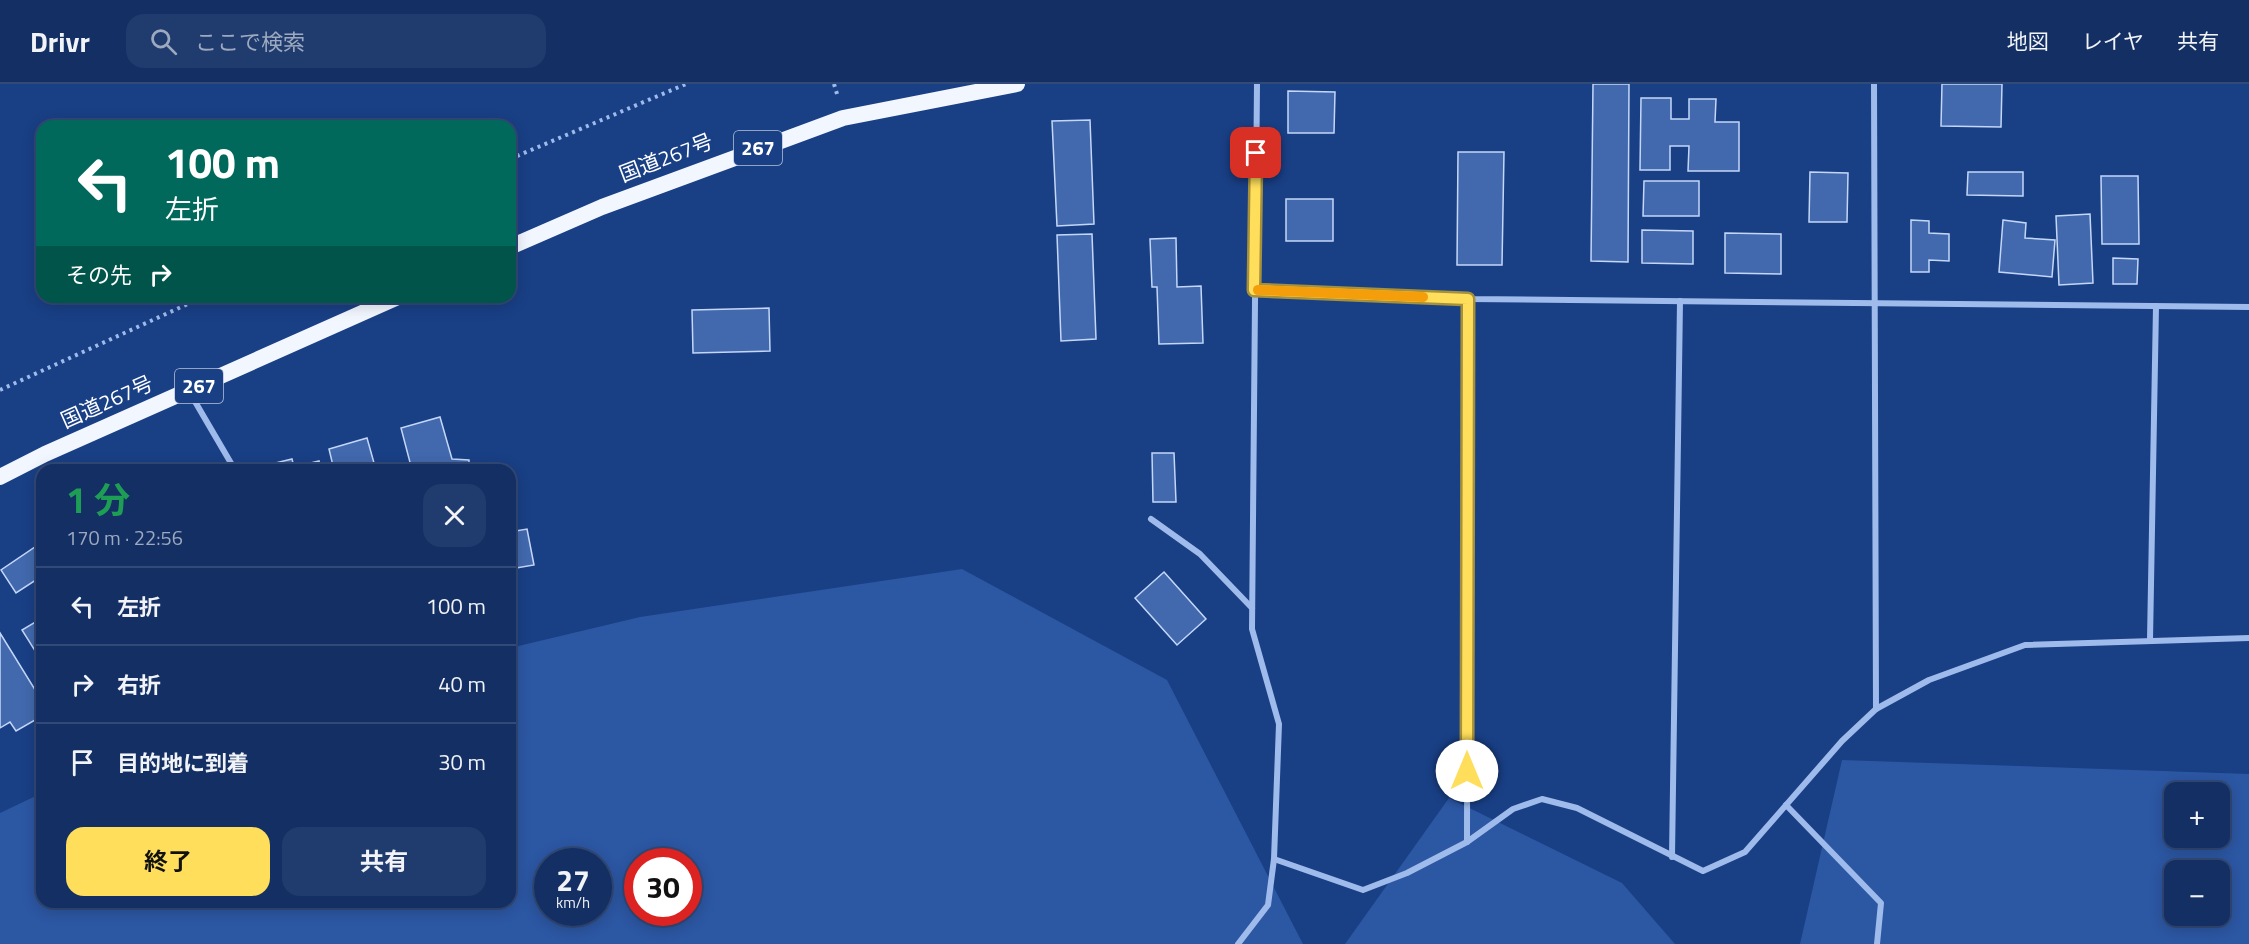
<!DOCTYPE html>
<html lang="ja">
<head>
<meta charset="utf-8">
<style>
  body { margin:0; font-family:"Titillium Web","Noto Sans JP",sans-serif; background:#203b6d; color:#f1f3f6; height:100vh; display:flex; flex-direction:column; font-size:22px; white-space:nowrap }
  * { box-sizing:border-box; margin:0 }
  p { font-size:20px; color:#9da9bf }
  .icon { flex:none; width:33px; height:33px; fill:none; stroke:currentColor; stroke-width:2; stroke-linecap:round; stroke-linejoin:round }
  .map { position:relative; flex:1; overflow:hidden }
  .sheet { position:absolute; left:36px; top:380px; width:480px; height:444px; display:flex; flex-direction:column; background:#132f64; border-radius:18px; box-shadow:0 3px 15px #0003,0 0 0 2px #324a78 }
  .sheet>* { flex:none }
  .hud { position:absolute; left:36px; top:36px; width:480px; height:183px; border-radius:18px; box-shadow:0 3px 15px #0003,0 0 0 2px #324a78; background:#00695c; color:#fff; overflow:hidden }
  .tools { position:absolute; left:2164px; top:698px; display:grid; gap:12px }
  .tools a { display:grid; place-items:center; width:66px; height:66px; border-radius:12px; background:#132f64; box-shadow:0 3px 15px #0003,0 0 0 2px #324a78; font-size:30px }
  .speed { position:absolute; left:534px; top:764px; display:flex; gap:12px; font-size:30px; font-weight:700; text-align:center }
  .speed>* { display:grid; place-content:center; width:78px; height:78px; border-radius:50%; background:#132f64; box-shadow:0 3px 15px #0003,0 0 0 2px #324a78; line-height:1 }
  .speed small { font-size:15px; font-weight:400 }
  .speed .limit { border:9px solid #d22; background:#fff; color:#111 }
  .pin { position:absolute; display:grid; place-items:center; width:51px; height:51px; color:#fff; margin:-26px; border-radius:12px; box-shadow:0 3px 9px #0006 }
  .me { position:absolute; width:66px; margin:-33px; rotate:0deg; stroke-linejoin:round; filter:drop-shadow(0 0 4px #0008) }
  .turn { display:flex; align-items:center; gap:21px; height:126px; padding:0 30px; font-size:27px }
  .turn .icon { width:78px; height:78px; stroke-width:2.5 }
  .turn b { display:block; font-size:42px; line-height:51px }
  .then { display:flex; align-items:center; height:57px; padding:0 30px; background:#0003; gap:12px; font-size:22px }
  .round { display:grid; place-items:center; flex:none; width:63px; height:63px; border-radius:18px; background:#203b6d }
  .headline { display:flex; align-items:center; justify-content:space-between; height:102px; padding:0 30px }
  h1 { font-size:36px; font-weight:700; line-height:45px; color:#1e9e55 }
  .primary-button { display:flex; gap:12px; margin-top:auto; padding:12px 30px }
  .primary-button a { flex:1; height:69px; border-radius:18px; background:#fede5b; color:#111; font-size:24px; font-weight:700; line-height:69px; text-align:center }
  .primary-button a+a { background:#203b6d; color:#f1f3f6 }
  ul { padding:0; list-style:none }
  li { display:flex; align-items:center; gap:18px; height:78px; padding:0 30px; border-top:2px solid #324a78 }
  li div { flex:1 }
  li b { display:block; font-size:22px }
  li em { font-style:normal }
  header { display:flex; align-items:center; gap:36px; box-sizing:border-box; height:84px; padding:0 30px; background:#132f64; border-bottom:2px solid #324a78 }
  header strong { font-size:28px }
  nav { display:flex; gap:33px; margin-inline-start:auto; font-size:21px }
  .search { width:420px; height:54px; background:#203b6d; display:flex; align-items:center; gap:15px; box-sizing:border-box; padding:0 21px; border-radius:18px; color:#9da9bf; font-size:22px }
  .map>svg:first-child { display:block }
  .green { fill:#2c57a3; fill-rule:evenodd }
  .building { fill:#4269ae; stroke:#c4d7f9; stroke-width:1.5 }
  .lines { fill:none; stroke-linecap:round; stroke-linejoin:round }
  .path { stroke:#9fbbec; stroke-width:4; stroke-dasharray:3 4.5; stroke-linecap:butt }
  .minor { stroke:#9fbbec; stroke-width:6 }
  .trunk { stroke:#f2f6ff; stroke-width:16 }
  .route-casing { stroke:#a5903b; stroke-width:15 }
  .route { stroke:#fede5b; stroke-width:10 }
  .slow { stroke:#f59e0b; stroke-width:10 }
  .labels { text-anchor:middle; stroke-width:6; stroke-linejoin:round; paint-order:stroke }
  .shield { fill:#193f85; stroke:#bac5da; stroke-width:1.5 }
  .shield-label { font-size:20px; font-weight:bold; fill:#fff }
  .street-label { font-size:21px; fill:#fff; stroke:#193f85 }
</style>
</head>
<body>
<header>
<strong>Drivr</strong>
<div class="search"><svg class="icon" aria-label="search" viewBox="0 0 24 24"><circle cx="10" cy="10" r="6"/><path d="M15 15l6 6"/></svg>ここで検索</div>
<nav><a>地図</a><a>レイヤ</a><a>共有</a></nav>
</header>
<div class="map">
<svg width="2249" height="860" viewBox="0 0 2249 860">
  <rect width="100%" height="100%" fill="#193f85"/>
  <!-- green -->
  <g class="green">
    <path d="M962,485L1167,596L1303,860H0V729L42,709V818H510V564L640,533ZM548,777H598V828H548ZM638,777H688V828H638Z"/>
    <path d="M1842,676L2249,690V860H1800ZM2175,708H2220V753H2175ZM2175,786H2220V831H2175Z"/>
    <polygon points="1449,714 1622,799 1675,860 1345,860"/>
  </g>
  <!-- building -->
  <g class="building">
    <polygon points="1593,0 1629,0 1628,178 1591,177"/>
    <polygon points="1942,0 2002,0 2001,43 1941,42"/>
    <polygon points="1288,7 1335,8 1334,49 1288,49"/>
    <polygon points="1641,14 1671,14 1671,35 1689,35 1689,15 1716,15 1715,38 1739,38 1739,87 1688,87 1689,62 1670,62 1670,86 1640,86"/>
    <polygon points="1090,36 1094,140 1057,142 1052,37"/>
    <polygon points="1458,68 1504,68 1502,181 1457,181"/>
    <polygon points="1810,88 1848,89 1847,138 1809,138"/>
    <polygon points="1968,88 2023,88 2023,112 1967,111"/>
    <polygon points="2101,92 2138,92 2139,160 2102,160"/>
    <polygon points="1644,97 1699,97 1699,132 1643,132"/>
    <rect x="1286" y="115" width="47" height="42"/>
    <polygon points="2090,130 2093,199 2059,201 2056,132"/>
    <polygon points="1911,136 1929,137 1929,149 1949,150 1949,177 1929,176 1929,188 1911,188"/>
    <polygon points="2003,136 2026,139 2025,154 2055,156 2052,193 1999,188"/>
    <polygon points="1642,146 1693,147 1693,180 1642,179"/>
    <polygon points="1725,149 1781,150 1781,190 1725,189"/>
    <polygon points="1092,150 1096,255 1061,257 1057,151"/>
    <polygon points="1176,154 1177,203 1201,202 1203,259 1159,260 1157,203 1152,203 1150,155"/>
    <polygon points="2113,174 2138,175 2137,200 2113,200"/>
    <polygon points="769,224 770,267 693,269 692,226"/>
    <polygon points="440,333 452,375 469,376 469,386 412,386 401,344"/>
    <polygon points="367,354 376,386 334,386 329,365"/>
    <polygon points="1152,369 1174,369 1176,418 1153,418"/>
    <polygon points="292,375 294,383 319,377 321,386 272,386 271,380"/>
    <polygon points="527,445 534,481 510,485 510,448"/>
    <polygon points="41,459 42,492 16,509 1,486"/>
    <polygon points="1164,488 1206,535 1177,561 1135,514"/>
    <polygon points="42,534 42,578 22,546"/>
    <polygon points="0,549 42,617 42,632 16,647 10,638 0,644"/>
  </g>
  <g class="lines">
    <!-- path -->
    <g class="path">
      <polyline points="834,0 837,10"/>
      <polyline points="510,75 686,0"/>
      <polyline points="0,306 203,213"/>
    </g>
    <!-- minor -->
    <g class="minor">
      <polyline points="1874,0 1876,625"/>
      <polyline points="1254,206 1468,215 2249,223"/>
      <polyline points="190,309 235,386"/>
      <polyline points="1151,435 1200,470 1252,524"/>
      <polyline points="2150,556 2156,222"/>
      <polyline points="1786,721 1881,819 1877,860"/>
      <polyline points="1467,758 1468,215"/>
      <polyline points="1672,773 1680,217"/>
      <polyline points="1274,775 1363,806 1407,789 1467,758 1513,725 1542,715 1577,724 1703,787 1745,768 1842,657 1876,625 1929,596 2025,561 2249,554"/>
      <polyline points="1238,860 1268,821 1274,775 1279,640 1252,545 1257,0"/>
    </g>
    <!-- trunk -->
    <g class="trunk">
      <polyline points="510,163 602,123 843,34 1017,0"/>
      <polyline points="0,393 45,370 398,213"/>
    </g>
  </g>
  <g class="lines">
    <!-- route casing -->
    <g class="route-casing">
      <polyline id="route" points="1256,69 1254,206 1468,215 1467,687"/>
    </g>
    <!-- route -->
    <use href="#route" class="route"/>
    <!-- slow -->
    <polyline class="slow" points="1258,206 1423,213"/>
  </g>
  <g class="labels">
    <!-- shield labels -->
    <g class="shield">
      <rect x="734" y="47" width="48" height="34" rx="4.5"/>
      <rect x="175" y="285" width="48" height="34" rx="4.5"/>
    </g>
    <g class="shield-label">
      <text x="758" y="71">267</text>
      <text x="199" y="309">267</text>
    </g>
    <!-- street labels -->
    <g class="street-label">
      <text transform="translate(666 74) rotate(-21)" y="7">国道267号</text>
      <text transform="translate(107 318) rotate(-24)" y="7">国道267号</text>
    </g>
  </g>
</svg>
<div class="tools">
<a>+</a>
<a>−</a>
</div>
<div class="speed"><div>27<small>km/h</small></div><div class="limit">30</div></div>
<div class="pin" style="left:1256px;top:69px;background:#d93025"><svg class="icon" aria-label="arrive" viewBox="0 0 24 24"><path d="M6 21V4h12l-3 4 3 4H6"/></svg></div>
<svg class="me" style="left:1467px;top:687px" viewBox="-20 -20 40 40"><circle r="19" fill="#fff"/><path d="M0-13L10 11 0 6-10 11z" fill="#fede5b"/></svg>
<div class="hud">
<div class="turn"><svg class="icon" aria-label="left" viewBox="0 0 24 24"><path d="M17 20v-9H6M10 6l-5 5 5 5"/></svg><div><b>100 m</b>左折</div></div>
<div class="then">その先<svg class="icon" aria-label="right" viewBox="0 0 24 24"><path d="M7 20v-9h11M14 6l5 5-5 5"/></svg></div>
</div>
<section class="sheet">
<div class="headline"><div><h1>1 分</h1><p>170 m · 22:56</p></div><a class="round"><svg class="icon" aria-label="close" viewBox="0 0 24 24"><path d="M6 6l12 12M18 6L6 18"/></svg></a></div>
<ul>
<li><svg class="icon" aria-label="left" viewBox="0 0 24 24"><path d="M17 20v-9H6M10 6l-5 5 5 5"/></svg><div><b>左折</b></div><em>100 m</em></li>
<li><svg class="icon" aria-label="right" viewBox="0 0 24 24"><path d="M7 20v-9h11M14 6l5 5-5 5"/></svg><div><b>右折</b></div><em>40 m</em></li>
<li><svg class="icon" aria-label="arrive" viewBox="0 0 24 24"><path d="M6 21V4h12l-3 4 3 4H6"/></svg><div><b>目的地に到着</b></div><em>30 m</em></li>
</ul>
<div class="primary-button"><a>終了</a><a>共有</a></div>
</section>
</div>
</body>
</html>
